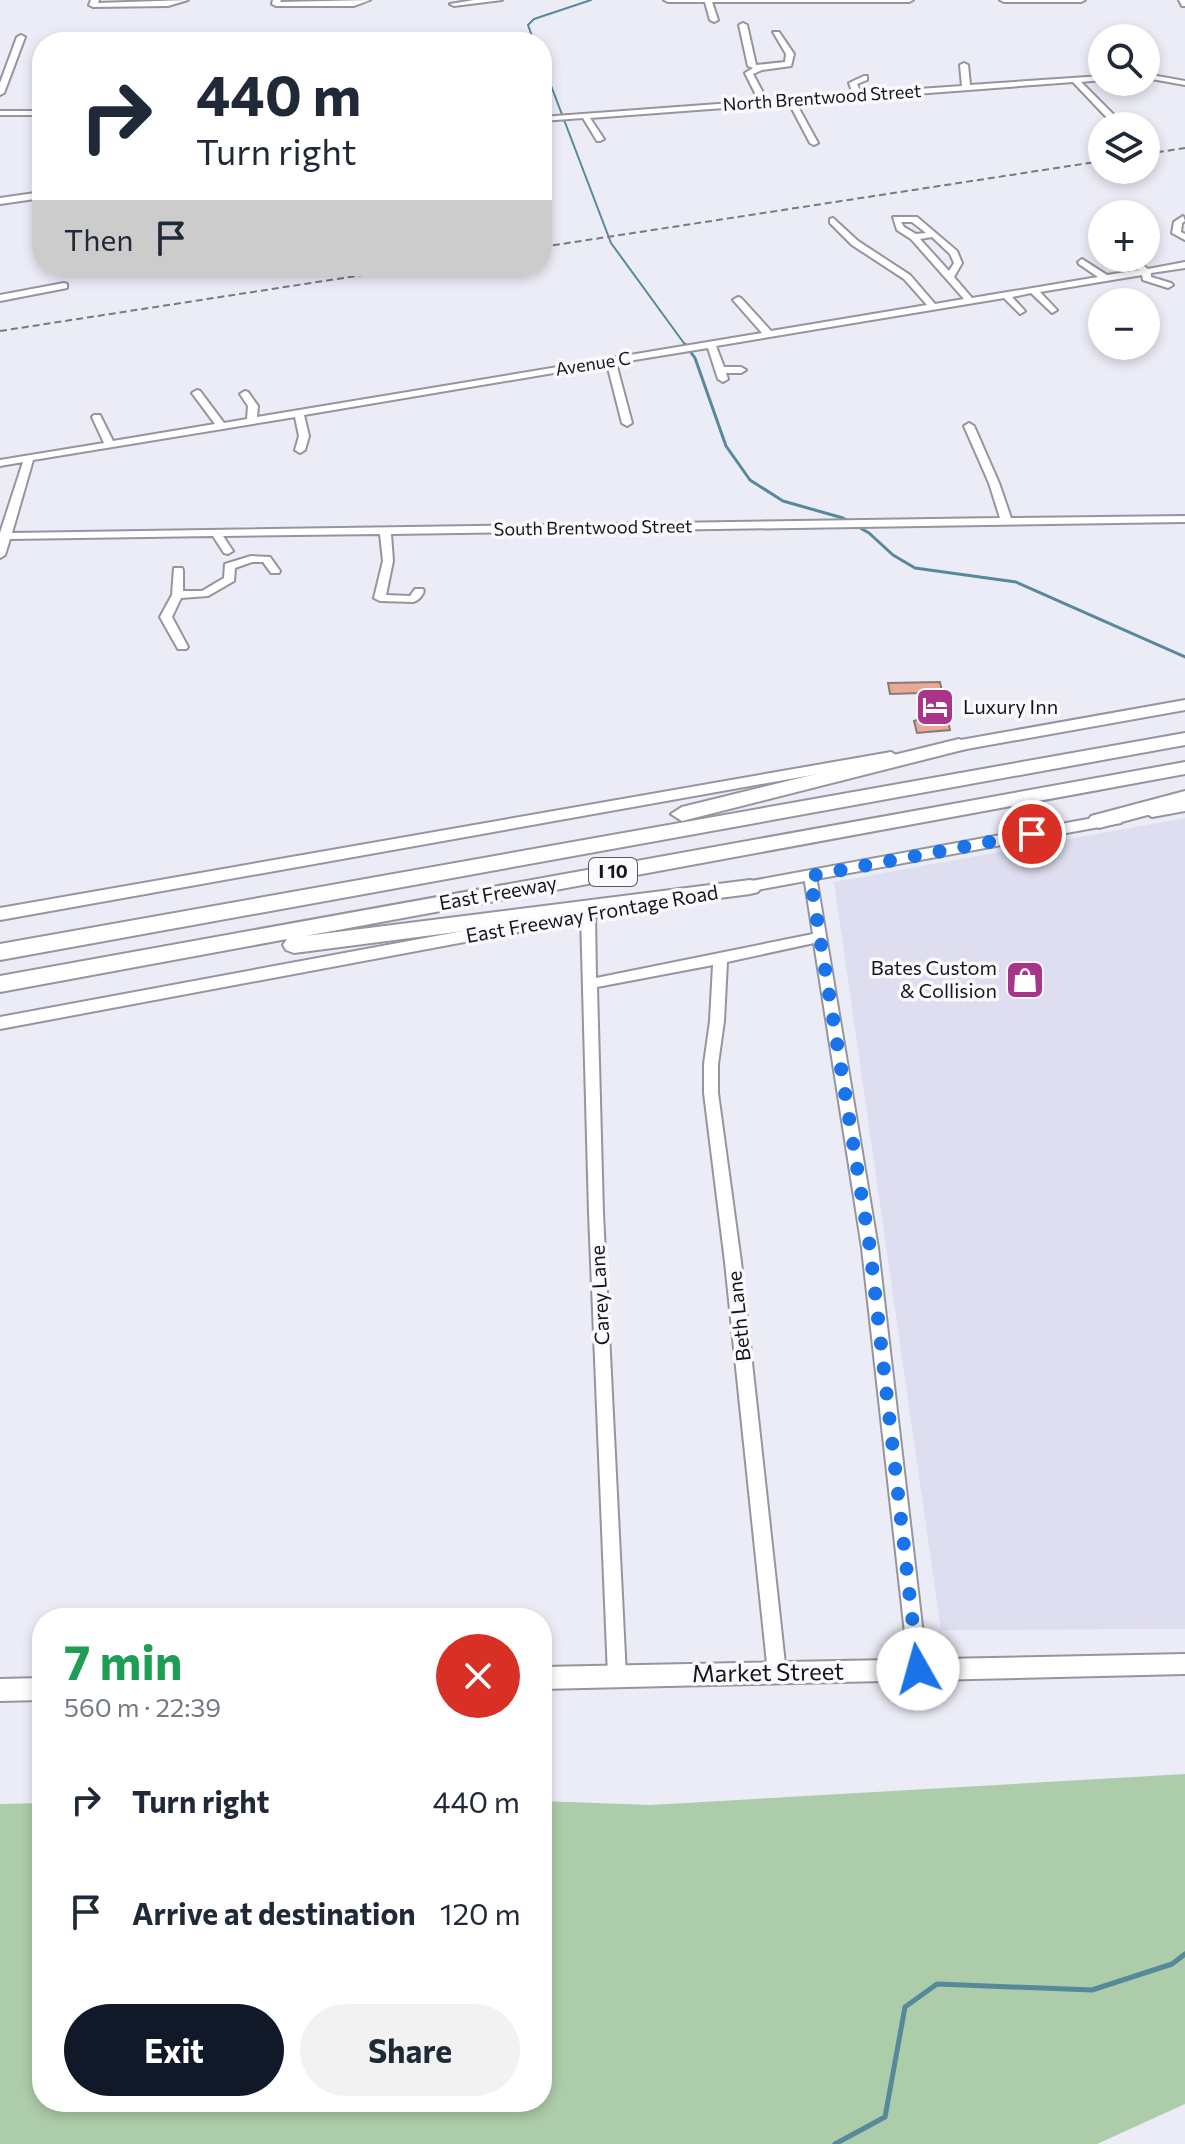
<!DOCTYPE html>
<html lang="en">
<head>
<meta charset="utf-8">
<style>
  body { margin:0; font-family:Commissioner,sans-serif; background:#f2f2f3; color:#1f2937; height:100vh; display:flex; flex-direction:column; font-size:30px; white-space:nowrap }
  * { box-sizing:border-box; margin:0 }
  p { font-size:26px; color:#747a83 }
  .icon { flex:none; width:44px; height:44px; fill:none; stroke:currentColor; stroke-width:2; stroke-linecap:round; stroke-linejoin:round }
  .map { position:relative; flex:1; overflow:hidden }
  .panel { position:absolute; left:32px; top:1608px; width:520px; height:504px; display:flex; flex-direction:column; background:#fff; border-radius:32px; box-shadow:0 4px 12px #0003 }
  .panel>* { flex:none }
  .top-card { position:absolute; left:32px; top:32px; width:520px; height:244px; border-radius:32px; box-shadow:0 4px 12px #0003; background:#fff; color:#1f2937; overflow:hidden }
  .fabs { position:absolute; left:1088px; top:24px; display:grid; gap:16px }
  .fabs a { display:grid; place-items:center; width:72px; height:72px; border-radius:50%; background:#fff; box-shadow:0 4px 12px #0003; font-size:40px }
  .pin { position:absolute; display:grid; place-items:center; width:68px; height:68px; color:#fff; margin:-34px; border:4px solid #fff; border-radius:50%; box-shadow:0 2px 8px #0007 }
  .me { position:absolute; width:88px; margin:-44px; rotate:353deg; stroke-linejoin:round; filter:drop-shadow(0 0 6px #0008) }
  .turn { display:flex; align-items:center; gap:28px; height:168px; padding:0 32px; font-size:36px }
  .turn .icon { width:104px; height:104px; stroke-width:2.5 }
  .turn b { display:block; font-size:56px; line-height:68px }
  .then { display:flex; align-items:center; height:76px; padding:0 32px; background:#0003; gap:16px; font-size:30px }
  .round { display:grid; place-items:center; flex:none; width:84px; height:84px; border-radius:42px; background:#f2f2f3 }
  .head { display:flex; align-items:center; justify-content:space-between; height:136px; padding:0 32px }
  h1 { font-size:48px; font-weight:700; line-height:60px; color:#1e9e55 }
  .button { display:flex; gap:16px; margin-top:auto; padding:16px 32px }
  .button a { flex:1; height:92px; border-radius:48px; background:#111827; color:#fff; font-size:32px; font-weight:700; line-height:92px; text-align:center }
  .button a+a { background:#f2f2f3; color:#1f2937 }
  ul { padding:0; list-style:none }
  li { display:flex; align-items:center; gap:24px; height:112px; padding:0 32px }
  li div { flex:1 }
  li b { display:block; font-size:30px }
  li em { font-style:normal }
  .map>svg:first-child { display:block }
  .built { fill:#dfdef1 }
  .green { fill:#adcca9 }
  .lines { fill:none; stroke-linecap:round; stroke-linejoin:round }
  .stream-far2 { stroke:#568999; stroke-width:2 }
  .stream-far1 { stroke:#568999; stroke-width:3 }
  .stream { stroke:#568999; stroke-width:5 }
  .building { fill:#e8aa96; stroke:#877c78; stroke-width:2 }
  .street-casing { stroke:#95959f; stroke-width:4 }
  .secondary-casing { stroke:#95959f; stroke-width:4 }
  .highway-casing { stroke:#95959f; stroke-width:4 }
  .street { fill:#fff; fill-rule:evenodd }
  .secondary { fill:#fff; fill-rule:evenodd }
  .highway { fill:#fff; fill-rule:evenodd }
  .rail { stroke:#797980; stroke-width:2; stroke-dasharray:7 4; stroke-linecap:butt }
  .route { stroke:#1a73e8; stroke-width:14; stroke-dasharray:0 25.2 }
  .labels { text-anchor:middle; stroke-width:7; stroke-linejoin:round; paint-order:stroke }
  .far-street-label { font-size:18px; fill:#16161a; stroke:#fafafe }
  .shield { fill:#fafafe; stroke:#5a5a5e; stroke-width:2 }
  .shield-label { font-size:18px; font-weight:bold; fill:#16161a }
  .poi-label { font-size:20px; fill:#16161a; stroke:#fafafe; text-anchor:start }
  .street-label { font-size:20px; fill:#16161a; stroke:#fafafe }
  .near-street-label { font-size:24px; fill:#16161a; stroke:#fafafe }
</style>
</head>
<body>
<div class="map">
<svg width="1185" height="2144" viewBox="0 0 1185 2144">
  <rect width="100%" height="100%" fill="#ececf7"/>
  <!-- built -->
  <polygon class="built" points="1185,818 1185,1629 941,1630 834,882"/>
  <!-- green -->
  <polygon class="green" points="1185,1774 1185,2104 1097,2144 0,2144 0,1804 42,1803 42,2102 542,2102 542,1801 650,1805"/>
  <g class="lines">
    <!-- stream-far2 -->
    <g class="stream-far2">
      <polyline points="534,42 528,25 534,19 591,0"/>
      <polyline points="542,62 611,243 686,346"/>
    </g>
    <!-- stream-far1 -->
    <polyline class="stream-far1" points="685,344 695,358 726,446 750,480 783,501 843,518 869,533 893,555 915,568 1016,582 1185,657"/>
    <!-- stream -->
    <polyline class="stream" points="835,2144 885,2117 905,2007 937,1984 1092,1990 1172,1964 1185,1954"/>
  </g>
  <!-- building -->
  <polygon class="building" points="940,682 950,730 917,733 914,721 926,717 922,693 890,694 888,683"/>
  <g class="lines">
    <!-- street casing -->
    <g class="street-casing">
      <g id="street">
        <polygon points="91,0 99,0 98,3 188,0 168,6 93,7 89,5"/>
        <polygon points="273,0 281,0 280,2 370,0 354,6 276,6 272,4"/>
        <polygon points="474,0 502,0 454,6 450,4"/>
        <polygon points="664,0 913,0 909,2 712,2 718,20 714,22 710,20 705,2 668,2"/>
        <polygon points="1000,0 1085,0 1081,2 1004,2"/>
        <polygon points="1179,0 1185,0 1185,6 1182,6"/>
        <polygon points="743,23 747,25 756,65 785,62 786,54 773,32 779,32 794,54 791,66 762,70 753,74 767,100 853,94 849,83 864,76 867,76 867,80 857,84 861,93 962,86 960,65 964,63 968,65 970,85 1102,76 1102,80 1081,82 1117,118 1130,122 1126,124 1111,122 1073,82 796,103 818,143 814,145 810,143 789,103 590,118 604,139 600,141 597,141 583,118 542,121 542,117 759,101 745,73 753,68 748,66 739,25"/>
        <polygon points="21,35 25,37 4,93 0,95 0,83 17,37"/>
        <polygon points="1146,74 1185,81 1185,85 1146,78"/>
        <rect x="0" y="111" width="42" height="4"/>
        <polygon points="42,192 42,198 0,204 0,198"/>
        <polygon points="1183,216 1185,221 1182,223 1181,232 1185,234 1185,240 1172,233 1174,222"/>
        <path d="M893,217H917L957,251L962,263L954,277L972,298L1098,277L1079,264L1078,262L1082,259L1107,275L1139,270L1125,258H1133L1148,269L1185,262V268L1151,273V277L1171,283L1173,285L1168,288L1143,280L1142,275L1040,292L1057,310L1052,313L1031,293L1012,297L1025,311L1020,314L1004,298L716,346L724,367H741L746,370L741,373H726L728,379L723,382L718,379L708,348L616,363L632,423L627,426L622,423L607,364L304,415L309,436L305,450L300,453L295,450L299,436L295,417L33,460L12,533L1000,518L989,483L964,426L969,423L974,426L999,483L1011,518L1185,516V522L391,534L393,561L386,595L410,596L415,589H423C426,593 418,601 413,602L380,601L374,598L383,561L380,534L223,536L233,551L228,554L224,553L213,536L10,539L5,555L0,558V533L23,462L0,466V460L104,443L92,417L94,415H100L113,441L215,424L192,393L197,390L200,391L224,423L247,419L248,406L240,394L245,391L248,392L258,406L257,417L762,333L733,300L738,297L741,298L771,331L927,305L904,279L852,245L830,223V219L833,218L858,241L910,275L935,304L964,299L911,239L897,230ZM901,222H912L926,233L916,234L904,227ZM932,237L950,254L954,263L949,271L920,239Z"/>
        <polygon points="64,283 67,284 67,288 0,301 0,295"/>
        <polygon points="251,556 270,557 280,571 279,573 271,573 263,562 252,562 235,568 234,581 208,596 181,598 172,617 188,647 186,649 178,649 160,617 172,595 174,568 182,568 183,570 183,591 202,591 224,578 225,564"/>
        <polygon points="810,872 816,876 878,1248 927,1669 924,1675 918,1677 912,1675 909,1669 862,1248 814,943 727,962 724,1021 718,1064 718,1093 741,1262 786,1673 783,1679 777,1681 771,1679 768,1673 725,1262 704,1093 704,1064 710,1021 713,965 597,987 603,1213 626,1676 623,1682 617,1684 611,1682 608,1676 589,1213 581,914 588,910 595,914 596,978 813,934 804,876"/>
      </g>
    </g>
    <!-- secondary casing -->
    <g class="secondary-casing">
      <g id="secondary">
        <polygon points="1185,700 1185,710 944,753 936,748 944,743"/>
        <polygon points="891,752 899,757 896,760 0,920 0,908"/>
        <polygon points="1185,801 1185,811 1152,817 1144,812 1146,808"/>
        <polygon points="1115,814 1121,815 1123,819 1121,823 735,894 727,889 735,884"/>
        <polygon points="592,907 600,913 598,917 0,1029 0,1017"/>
        <polygon points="1185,1654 1185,1674 542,1689 542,1667"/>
        <polygon points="42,1678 42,1700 0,1701 0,1679"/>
      </g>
    </g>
    <!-- highway casing -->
    <g class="highway-casing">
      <g id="highway">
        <polygon points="1185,733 1185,745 0,960 0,944"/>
        <polygon points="959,739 969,745 966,749 682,821 671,814 682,807"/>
        <polygon points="1185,762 1185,774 305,936 750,880 758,882 761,887 758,892 750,894 294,953 286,950 283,945 287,939 0,992 0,976"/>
        <polygon points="1185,791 1185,805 1099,828 1088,821 1091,816"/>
      </g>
    </g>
    <!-- street -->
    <use href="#street" class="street"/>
    <!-- secondary -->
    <use href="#secondary" class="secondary"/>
    <!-- highway -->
    <use href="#highway" class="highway"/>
    <!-- rail -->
    <g class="rail">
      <polyline points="1146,154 1185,148"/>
      <polyline points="542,247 1102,161"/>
      <polyline points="0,331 421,266"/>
    </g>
  </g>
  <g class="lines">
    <!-- route -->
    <polyline class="route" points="918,1669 870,1248 810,876 1032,834"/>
  </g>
  <!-- icons -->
  <defs>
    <g id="hotel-square" transform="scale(2)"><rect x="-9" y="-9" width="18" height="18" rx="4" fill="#ab348b" stroke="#fafafe"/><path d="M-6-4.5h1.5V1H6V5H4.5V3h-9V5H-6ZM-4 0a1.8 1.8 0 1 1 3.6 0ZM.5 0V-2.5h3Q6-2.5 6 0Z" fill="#fff"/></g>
    <g id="shop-square" transform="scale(2)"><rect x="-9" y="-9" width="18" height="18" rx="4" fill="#ab348b" stroke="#fafafe"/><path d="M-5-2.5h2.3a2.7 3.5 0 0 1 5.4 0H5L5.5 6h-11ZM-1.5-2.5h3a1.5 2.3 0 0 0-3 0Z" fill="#fff"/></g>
  </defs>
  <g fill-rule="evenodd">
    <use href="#hotel-square" x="935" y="707"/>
    <use href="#shop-square" x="1025" y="980"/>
  </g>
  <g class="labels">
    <!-- far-street labels -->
    <g class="far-street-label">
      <text transform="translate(822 98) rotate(-4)" y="6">North Brentwood Street</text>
      <text transform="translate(593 364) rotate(-9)" y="6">Avenue C</text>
      <text transform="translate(593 528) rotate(-1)" y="6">South Brentwood Street</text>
    </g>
    <!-- shield labels -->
    <rect class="shield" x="589" y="858" width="48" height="28" rx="6"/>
    <g class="shield-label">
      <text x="613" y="878">I 10</text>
    </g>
    <!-- poi labels -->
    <g class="poi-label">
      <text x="963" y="714">Luxury Inn</text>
      <text x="997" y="975" text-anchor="end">Bates Custom<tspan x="997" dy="23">&amp; Collision</tspan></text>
    </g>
    <!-- street labels -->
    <g class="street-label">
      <text transform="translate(498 893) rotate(-10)" y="7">East Freeway</text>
      <text transform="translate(592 914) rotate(-10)" y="7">East Freeway Frontage Road</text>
      <text transform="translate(600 1295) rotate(-93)" y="7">Carey Lane</text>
      <text transform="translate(739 1316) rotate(-96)" y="7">Beth Lane</text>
    </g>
    <!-- near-street labels -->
    <g class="near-street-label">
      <text transform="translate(768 1673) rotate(-1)" y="8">Market Street</text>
    </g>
  </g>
</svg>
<div class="fabs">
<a><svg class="icon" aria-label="search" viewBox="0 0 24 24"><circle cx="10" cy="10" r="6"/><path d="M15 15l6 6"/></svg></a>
<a><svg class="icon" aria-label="layers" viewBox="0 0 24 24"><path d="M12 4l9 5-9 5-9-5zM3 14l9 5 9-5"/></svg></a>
<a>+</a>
<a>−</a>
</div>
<div class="pin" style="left:1032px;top:834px;background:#d93025"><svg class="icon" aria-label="arrive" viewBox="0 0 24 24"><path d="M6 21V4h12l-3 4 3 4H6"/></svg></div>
<svg class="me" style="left:918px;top:1669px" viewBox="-20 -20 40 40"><circle r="19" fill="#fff"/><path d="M0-13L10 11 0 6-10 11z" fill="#1a73e8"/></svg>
<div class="top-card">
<div class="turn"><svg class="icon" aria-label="right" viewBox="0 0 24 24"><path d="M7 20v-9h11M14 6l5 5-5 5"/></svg><div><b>440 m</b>Turn right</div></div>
<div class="then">Then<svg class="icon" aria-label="arrive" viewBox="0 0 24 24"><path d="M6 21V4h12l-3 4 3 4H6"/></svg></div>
</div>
<section class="panel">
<div class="head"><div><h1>7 min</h1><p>560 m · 22:39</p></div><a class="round" style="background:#d93025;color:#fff"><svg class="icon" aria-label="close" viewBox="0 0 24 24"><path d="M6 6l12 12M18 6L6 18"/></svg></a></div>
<ul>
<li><svg class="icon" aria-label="right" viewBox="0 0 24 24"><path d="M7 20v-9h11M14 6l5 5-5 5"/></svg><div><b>Turn right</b></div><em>440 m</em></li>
<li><svg class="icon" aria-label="arrive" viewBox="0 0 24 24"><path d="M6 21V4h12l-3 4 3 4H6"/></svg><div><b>Arrive at destination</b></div><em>120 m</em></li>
</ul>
<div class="button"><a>Exit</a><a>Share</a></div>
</section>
</div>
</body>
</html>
